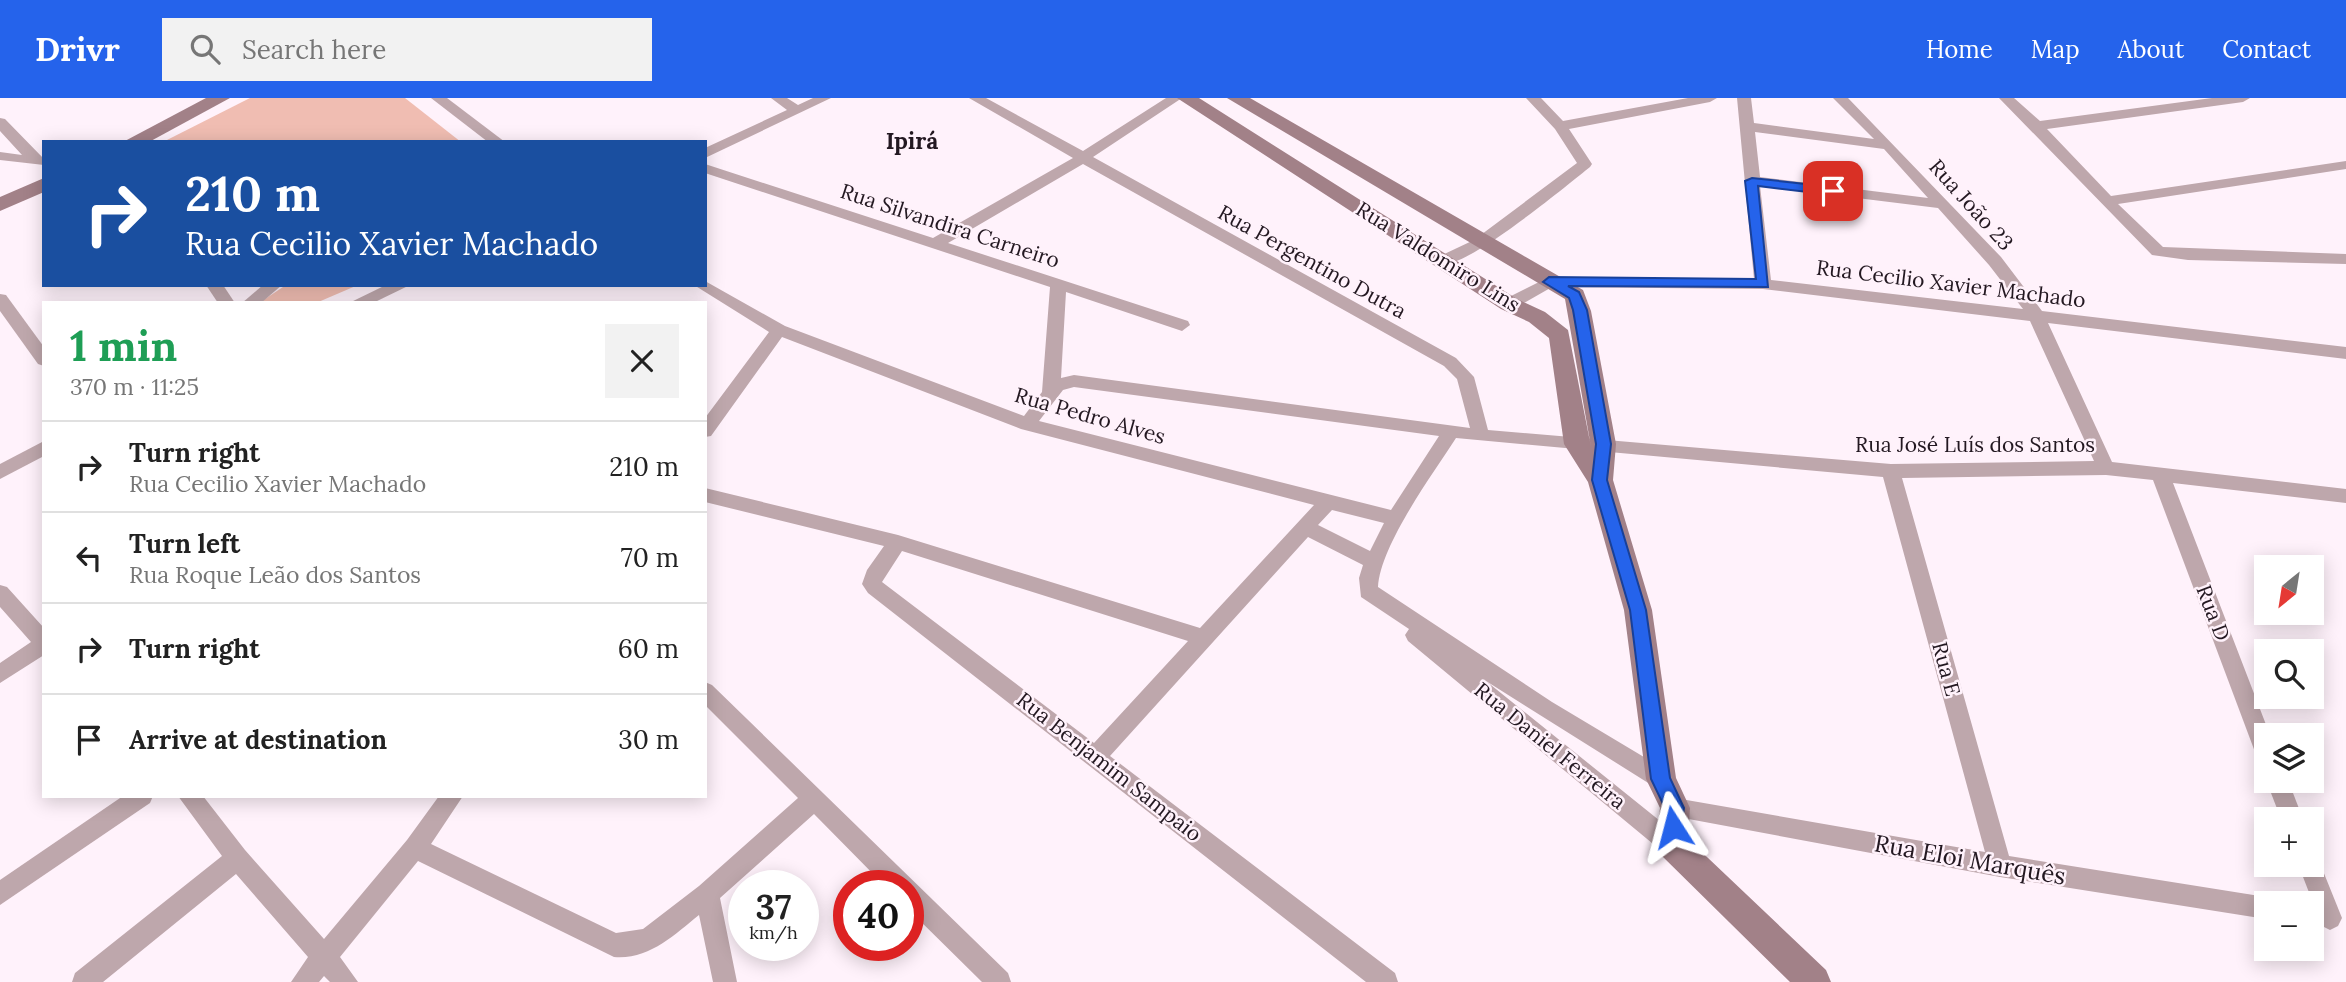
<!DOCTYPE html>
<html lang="en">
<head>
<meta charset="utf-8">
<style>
  body { margin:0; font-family:Lora,serif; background:#f2f2f2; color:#222; height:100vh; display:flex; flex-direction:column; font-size:26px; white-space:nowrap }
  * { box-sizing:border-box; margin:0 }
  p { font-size:23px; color:#767676 }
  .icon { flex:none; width:38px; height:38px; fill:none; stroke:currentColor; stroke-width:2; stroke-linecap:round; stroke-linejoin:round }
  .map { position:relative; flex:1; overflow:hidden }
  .side { position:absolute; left:42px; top:203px; width:665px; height:497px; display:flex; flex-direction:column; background:#fff; border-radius:0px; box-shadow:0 4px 18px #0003 }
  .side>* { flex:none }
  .top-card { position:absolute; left:42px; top:42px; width:665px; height:147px; border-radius:0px; box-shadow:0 4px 18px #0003; background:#1a4fa0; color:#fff; overflow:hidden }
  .needle { width:46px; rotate:210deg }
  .buttons { position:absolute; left:2254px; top:457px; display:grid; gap:14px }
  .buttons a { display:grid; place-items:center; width:70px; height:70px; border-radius:0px; background:#fff; box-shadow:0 4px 18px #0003; font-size:35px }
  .speed { position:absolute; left:728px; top:772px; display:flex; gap:14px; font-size:35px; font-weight:700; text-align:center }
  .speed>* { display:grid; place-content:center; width:91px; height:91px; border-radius:50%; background:#fff; box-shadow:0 4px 18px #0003; line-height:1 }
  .speed small { font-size:18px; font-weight:400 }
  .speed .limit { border:10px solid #d22; background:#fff; color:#111 }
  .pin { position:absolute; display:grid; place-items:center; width:60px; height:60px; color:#fff; margin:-30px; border-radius:14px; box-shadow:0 4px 10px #0006 }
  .me { position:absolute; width:77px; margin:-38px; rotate:351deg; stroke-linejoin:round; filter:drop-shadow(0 0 5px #0008) }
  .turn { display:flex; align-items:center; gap:24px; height:147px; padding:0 28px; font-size:32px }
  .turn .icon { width:91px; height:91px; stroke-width:2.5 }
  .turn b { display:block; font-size:49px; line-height:60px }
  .round { display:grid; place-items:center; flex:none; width:74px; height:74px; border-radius:0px; background:#f2f2f2 }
  .headline { display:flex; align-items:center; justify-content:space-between; height:119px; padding:0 28px }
  h1 { font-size:42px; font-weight:700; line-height:52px; color:#1e9e55 }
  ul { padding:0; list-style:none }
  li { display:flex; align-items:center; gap:21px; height:91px; padding:0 28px; border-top:2px solid #e0e0e0 }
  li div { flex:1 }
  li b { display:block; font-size:26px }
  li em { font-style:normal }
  header { display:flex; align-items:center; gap:42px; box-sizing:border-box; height:98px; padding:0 35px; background:#2563eb; color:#fff }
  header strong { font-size:33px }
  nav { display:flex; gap:38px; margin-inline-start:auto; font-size:24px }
  .search { width:490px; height:63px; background:#f2f2f2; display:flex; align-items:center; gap:18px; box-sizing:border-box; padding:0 24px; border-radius:0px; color:#767676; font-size:26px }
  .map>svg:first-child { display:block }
  .green { fill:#f0bdb2 }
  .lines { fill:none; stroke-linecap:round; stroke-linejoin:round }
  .street { fill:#bea7ac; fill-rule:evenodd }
  .secondary { fill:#a28188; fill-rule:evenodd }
  .route { fill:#2563eb; stroke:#184099; stroke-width:2 }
  .labels { text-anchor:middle; stroke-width:5; stroke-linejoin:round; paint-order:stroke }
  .street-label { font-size:21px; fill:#231821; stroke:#fff2fb }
  .far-district-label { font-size:23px; font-weight:bold; fill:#231821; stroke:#fff2fb }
  .near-street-label { font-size:24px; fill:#231821; stroke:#fff2fb }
</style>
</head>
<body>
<header>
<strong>Drivr</strong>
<div class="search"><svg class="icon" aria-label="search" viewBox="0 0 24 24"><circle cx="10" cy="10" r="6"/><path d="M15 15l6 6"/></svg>Search here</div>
<nav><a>Home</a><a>Map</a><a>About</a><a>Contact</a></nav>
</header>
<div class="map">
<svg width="2346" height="884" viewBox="0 0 2346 884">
  <rect width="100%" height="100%" fill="#fff2fb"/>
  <!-- green -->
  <g class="green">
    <polygon points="250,0 405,0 461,44 163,44"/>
    <polygon points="286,187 358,187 316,205 259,205"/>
  </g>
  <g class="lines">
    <!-- street -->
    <g class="street">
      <polygon points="431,0 447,0 505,44 488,44"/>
      <polygon points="771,0 787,0 798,7 813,0 831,0 705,60 705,50 787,12"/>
      <path d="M969,0H986L1083,53L1166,0H1182L1093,59L1456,260L1474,279L1488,332L1891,366L2094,363L2030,223L1763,191L1552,189L1515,210H1503V202L1549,179L1754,181L1737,0H1751L1754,25L1874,41L1833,0H1848L2001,159L2042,213L2346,249V261L2048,225L2112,364L2346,391V405L2173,385L2270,637H2266V664L2258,661L2255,654L2153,382L2106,377L1902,380L2009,758L2266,799L2276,805H2266V821L2000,779L1667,717L1664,710L1667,703L1675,700L1985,754L1883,379L1456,340C1432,377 1380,448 1378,489L1552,604L1669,674L1672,681L1669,688L1661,691L1653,688L1486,583L1680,739L1684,747L1680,755L1672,758L1664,755L1408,543L1405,537L1409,531L1361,499L1359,480L1363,467L1308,439L1110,658L1395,875L1398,884H1366L868,495L862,486L867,472L884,448L705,404V390L898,437L1200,530L1314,407L1021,331L782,239L711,338L705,339V320L769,234L694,187H705V183L785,228L1024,318L1042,294L1050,189L705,75V66L933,140L1073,60ZM1755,34L1884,51L1928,100L1760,79ZM1083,66L1444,268L1457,281L1470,330L1074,277L1061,280L1066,194L1182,233L1190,227L1188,223L948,145ZM1760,88L1938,110L1989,167L2023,211L1771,182ZM1074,289L1439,338L1391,412L1039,323L1063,292ZM1332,412L1384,425L1370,453L1318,427ZM902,453L1188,543L1094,645L882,484Z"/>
      <path d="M1526,0H1541L1563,23L1688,0H1717L1710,4L1569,31L1592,66L1590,69C1566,88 1464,173 1438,167V159L1474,142L1577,65L1555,31Z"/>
      <polygon points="1999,0 2014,0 2040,23 2212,0 2250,0 2243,4 2047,31 2111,98 2346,63 2346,71 2118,106 2163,149 2346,156 2346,166 2188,162 2152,157"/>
      <polygon points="0,20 5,21 44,61 44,67 0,62 0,54 22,57 0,33"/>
      <polygon points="206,187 223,187 235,205 218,205"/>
      <polygon points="263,187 282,187 261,205 242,205"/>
      <polygon points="386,187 410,187 373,205 349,205"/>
      <polygon points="0,196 6,197 44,249 44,268 38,266 0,213"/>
      <polygon points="44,343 44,358 0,381 0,366"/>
      <polygon points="0,487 7,489 44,530 44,557 0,585 0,565 31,544 0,509"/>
      <path d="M705,584L712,587L1008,875L1011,884H982L908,811V788H885L814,716L720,800L737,884H713L699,817C674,837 649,862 614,859L418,763L340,859L358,884H330L324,878L319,884H291L308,859L236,776L103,884H72L75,875L222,758L178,698H203L245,752L324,841L407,742L439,698H463L431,746L616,835L643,831L699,788L798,700L705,607Z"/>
      <polygon points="2266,682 2288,682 2303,721 2281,721"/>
      <polygon points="123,698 153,698 150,705 0,807 0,782"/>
      <polygon points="2312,756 2317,758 2342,820 2338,828 2330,832 2322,828 2298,766 2312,766"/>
    </g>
    <!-- secondary -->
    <g class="secondary">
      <polygon points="206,0 230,0 149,44 123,44"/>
      <polygon points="1177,0 1199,0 1517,201 1545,214 1568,232 1591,349 1565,201 1227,0 1250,0 1583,192 1591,213 1616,346 1613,382 1652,512 1676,680 1690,710 1688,741 1826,872 1831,884 1790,884 1661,757 1656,747 1660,710 1646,681 1624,512 1588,384 1564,346 1549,240 1529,224 1501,211"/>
      <polygon points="44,80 44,94 0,113 0,99"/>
    </g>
  </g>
  <!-- route -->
  <polygon class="route" points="1752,80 1833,89 1839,93 1833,97 1758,88 1768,189 1568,188 1579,194 1587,212 1611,346 1607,382 1646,512 1670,680 1684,710 1680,735 1673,737 1667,735 1665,710 1651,681 1630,512 1592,382 1596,346 1573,212 1569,200 1543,184 1549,179 1756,181 1745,83"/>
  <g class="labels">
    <!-- street labels -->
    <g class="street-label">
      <text transform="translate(1971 107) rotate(48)" y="7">Rua João 23</text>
      <text transform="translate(950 128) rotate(18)" y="7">Rua Silvandira Carneiro</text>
      <text transform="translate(1438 159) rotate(32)" y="7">Rua Valdomiro Lins</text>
      <text transform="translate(1312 164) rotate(29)" y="7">Rua Pergentino Dutra</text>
      <text transform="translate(1951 186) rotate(7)" y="7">Rua Cecilio Xavier Machado</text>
      <text transform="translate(1090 318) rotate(16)" y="7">Rua Pedro Alves</text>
      <text x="1975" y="354">Rua José Luís dos Santos</text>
      <text transform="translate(2213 515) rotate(69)" y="7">Rua D</text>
      <text transform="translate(1946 571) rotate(75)" y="7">Rua E</text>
      <text transform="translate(1550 648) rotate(39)" y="7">Rua Daniel Ferreira</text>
      <text transform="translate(1109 669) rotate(38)" y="7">Rua Benjamim Sampaio</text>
    </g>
    <!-- far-district labels -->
    <g class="far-district-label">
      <text x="912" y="51">Ipirá</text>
    </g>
    <!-- near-street labels -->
    <g class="near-street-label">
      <text transform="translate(1970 762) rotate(10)" y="8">Rua Eloi Marquês</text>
    </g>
  </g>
</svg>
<div class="buttons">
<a><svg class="needle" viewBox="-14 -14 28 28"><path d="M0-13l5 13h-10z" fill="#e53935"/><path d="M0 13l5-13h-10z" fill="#767676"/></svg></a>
<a><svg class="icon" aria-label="search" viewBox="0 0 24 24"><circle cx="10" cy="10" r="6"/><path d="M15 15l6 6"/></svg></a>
<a><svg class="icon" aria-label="layers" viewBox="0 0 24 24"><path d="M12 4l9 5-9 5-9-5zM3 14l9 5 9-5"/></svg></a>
<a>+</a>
<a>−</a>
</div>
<div class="speed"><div>37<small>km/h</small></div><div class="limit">40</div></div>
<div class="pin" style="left:1833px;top:93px;background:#d93025"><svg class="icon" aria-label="arrive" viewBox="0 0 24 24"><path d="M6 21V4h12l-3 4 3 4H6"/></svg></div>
<svg class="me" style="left:1673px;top:729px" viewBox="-20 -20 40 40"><path d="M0-17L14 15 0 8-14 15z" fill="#2563eb" stroke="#fff" stroke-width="4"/></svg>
<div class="top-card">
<div class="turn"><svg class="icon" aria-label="right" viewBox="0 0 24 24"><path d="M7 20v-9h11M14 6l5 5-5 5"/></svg><div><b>210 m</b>Rua Cecilio Xavier Machado</div></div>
</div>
<section class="side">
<div class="headline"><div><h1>1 min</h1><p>370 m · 11:25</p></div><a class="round"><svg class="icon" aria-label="close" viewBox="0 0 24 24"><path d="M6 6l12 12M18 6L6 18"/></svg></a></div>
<ul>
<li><svg class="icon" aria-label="right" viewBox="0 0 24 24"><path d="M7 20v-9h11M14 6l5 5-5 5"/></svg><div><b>Turn right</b><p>Rua Cecilio Xavier Machado</p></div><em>210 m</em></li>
<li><svg class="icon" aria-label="left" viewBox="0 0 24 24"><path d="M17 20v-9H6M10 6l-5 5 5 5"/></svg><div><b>Turn left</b><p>Rua Roque Leão dos Santos</p></div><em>70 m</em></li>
<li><svg class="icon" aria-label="right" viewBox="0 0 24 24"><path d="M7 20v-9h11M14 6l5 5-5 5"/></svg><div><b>Turn right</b></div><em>60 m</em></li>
<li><svg class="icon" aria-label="arrive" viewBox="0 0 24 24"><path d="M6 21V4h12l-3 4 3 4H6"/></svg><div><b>Arrive at destination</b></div><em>30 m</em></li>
</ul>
</section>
</div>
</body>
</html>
